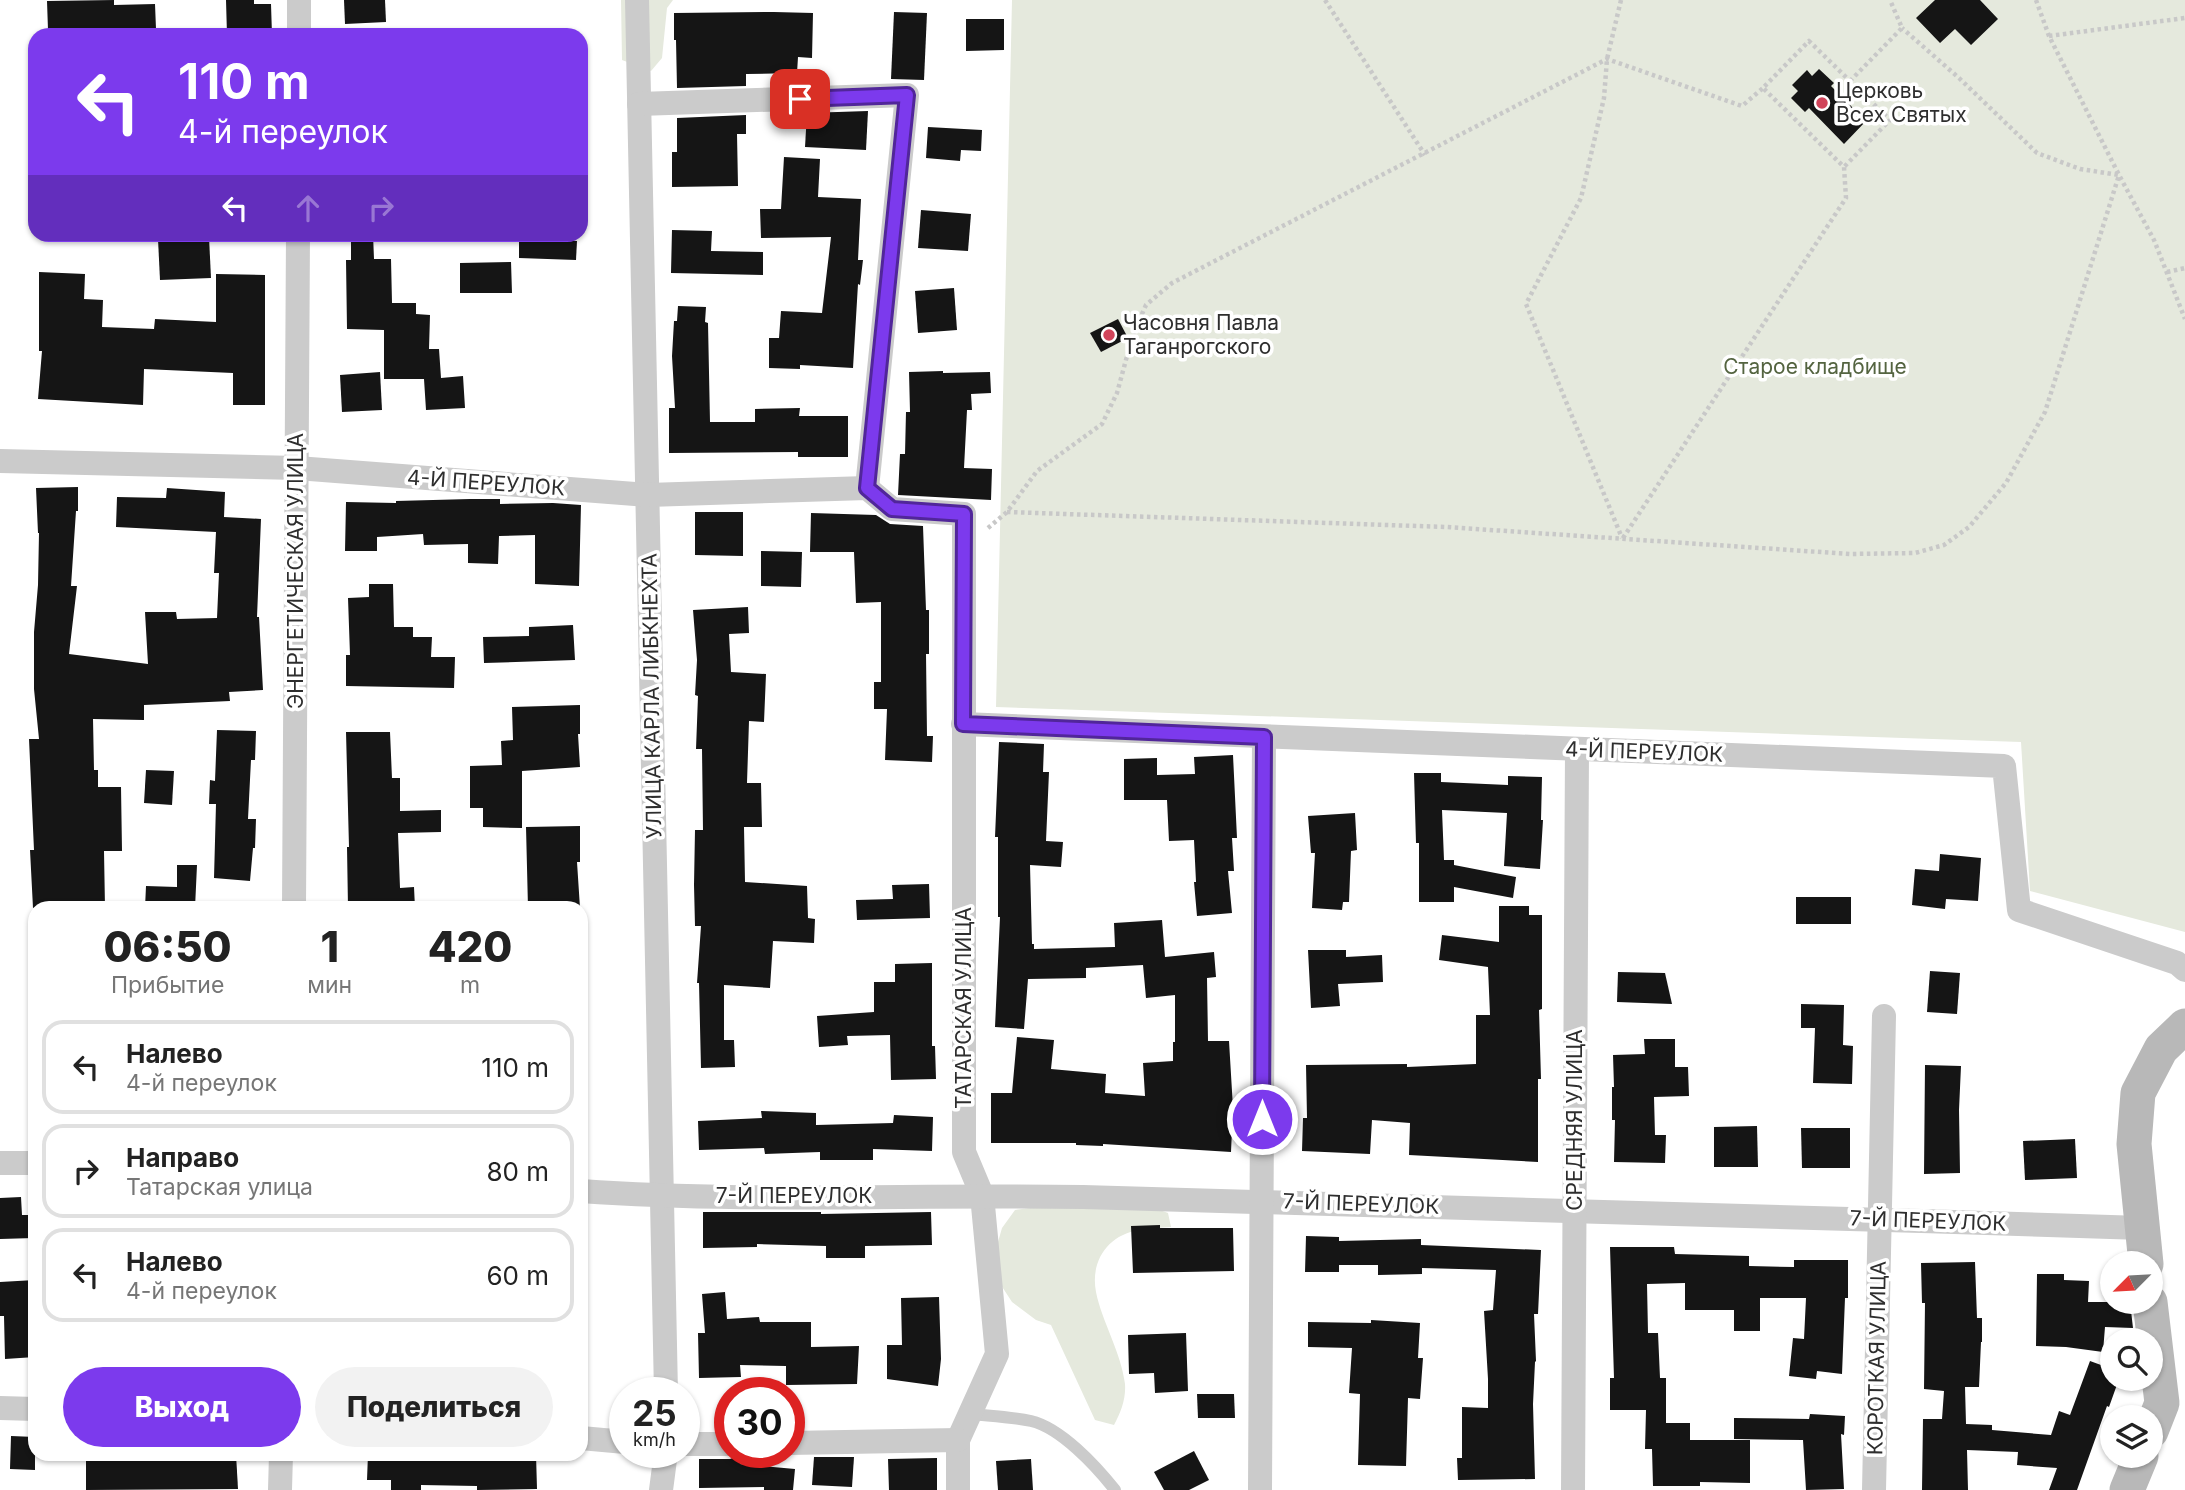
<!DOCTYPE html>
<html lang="ru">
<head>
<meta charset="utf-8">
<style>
  body { margin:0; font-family:Inter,sans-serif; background:#f2f2f2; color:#222; height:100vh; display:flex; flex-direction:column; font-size:26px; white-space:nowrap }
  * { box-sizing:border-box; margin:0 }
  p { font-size:23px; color:#767676 }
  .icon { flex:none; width:38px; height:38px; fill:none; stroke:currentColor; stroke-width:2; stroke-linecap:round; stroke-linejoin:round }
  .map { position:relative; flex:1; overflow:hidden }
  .drawer { position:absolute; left:28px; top:901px; width:560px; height:560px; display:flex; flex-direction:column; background:#fff; border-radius:21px; box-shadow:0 2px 5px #0004 }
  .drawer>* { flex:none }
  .banner { position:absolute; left:28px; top:28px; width:560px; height:214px; border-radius:21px; box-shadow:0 2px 5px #0004; background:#7c3aed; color:#fff; overflow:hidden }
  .needle { width:46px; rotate:246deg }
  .controls { position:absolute; left:2100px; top:1251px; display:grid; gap:14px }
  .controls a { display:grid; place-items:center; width:63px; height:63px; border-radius:50%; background:#fff; box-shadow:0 2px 5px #0004; font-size:35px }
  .speed { position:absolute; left:609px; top:1377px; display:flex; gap:14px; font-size:35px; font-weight:700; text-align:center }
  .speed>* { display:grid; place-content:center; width:91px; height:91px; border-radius:50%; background:#fff; box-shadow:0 2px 5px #0004; line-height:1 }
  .speed small { font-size:18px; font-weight:400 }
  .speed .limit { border:10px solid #d22; background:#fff; color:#111 }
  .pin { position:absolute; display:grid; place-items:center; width:60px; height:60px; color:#fff; margin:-30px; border-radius:14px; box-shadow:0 4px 10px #0006 }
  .me { position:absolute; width:77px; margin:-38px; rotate:0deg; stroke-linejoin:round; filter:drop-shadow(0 0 5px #0008) }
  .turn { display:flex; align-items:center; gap:24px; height:147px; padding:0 35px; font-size:32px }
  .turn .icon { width:91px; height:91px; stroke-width:2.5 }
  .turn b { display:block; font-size:49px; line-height:60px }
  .lanes { display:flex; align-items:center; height:66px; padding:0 35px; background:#0003; justify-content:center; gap:35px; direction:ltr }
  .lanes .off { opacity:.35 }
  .eta { display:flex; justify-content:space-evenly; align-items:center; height:119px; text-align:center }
  .eta b { font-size:42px; font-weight:800; line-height:49px }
  .action { display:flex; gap:14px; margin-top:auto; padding:14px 35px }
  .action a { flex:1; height:80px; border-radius:42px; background:#7c3aed; color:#fff; font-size:28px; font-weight:800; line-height:80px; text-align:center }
  .action a+a { background:#f2f2f2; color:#222 }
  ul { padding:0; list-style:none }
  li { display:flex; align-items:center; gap:21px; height:94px; margin:0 14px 10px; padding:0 21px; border:4px solid #e0e0e0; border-radius:21px }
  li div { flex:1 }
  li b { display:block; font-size:26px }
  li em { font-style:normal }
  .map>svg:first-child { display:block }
  .green { fill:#e5e9dd }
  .building { fill:#151515 }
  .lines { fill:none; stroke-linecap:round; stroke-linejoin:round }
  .path { stroke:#c8c8c8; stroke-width:4.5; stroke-dasharray:3.5 3.5; stroke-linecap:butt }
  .lane { stroke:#cbcbcb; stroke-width:12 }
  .street { stroke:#cbcbcb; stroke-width:24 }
  .secondary { stroke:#b8b8b8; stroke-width:35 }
  .route-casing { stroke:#51269a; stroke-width:18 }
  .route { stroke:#7c3aed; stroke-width:12 }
  .poi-dot { fill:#d1445a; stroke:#fff; stroke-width:2.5 }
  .labels { text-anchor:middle; stroke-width:7; stroke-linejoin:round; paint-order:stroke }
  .poi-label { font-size:21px; fill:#2e2e2e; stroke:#fff; text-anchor:start }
  .park-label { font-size:21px; fill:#546440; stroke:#fff }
  .street-label { font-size:21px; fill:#2e2e2e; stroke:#fff }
</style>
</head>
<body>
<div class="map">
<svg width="2185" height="1490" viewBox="0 0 2185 1490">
  <rect width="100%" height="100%" fill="#fff"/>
  <!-- green -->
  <g class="green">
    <polygon points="621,0 673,0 667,8 662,58 651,71 622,60"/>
    <polygon points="1012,0 2185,0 2185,932 2030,891 2021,742 996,707"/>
    <path d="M1038,1207L1157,1209L1168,1213L1171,1227C1161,1228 1149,1228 1139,1230C1108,1235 1090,1261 1096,1292C1102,1322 1121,1352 1125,1384C1126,1399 1121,1412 1114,1425L1095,1420L1051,1325L1036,1320L1012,1302L997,1279L998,1242L1002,1228L1015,1210Z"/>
  </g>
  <!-- building -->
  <g class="building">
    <polygon points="114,0 114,5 155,4 156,29 48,30 47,1"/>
    <polygon points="226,0 254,0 254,4 271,4 272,35 227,35"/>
    <polygon points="344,0 385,0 386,22 345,24"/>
    <polygon points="1935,0 1980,0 1998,19 1971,45 1955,29 1940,43 1916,18"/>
    <polygon points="774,12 813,13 812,58 798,57 797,73 746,74 746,86 677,88 676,40 674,40 674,13"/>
    <polygon points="894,12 927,13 924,80 891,79"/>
    <polygon points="966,19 1004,19 1004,50 966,51"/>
    <polygon points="1819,69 1834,83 1831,86 1866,121 1844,144 1809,108 1805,112 1791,98 1798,91 1792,85 1807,70 1812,76"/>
    <polygon points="868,111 866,150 805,147 807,113"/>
    <polygon points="746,115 746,134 737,134 738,186 672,187 672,152 677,152 677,118"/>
    <polygon points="928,127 982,130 981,151 961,150 960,161 926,158"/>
    <polygon points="784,157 820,159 818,197 861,199 858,260 863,260 860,285 858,284 853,368 800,365 800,369 769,368 769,338 779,338 781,311 822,313 831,237 761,238 760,209 781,209"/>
    <polygon points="921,210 971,214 968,251 918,248"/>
    <polygon points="672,230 712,231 711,251 763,252 763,275 671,273"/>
    <polygon points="351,234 373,234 374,259 391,259 392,303 416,303 416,314 430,315 429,349 439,349 441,378 463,376 465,408 426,410 424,379 427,379 384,379 384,330 347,329 346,260 351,260"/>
    <polygon points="209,237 211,278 160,280 158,239"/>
    <polygon points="519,239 577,241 576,260 519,258"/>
    <polygon points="511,262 512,293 460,293 460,263"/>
    <polygon points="39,272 85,274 84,299 103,300 102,327 154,329 155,319 216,322 216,274 265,275 265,405 233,405 233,373 144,369 143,405 38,399 42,351 39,351"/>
    <polygon points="954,288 957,330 918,333 915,291"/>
    <polygon points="678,306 706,307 705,322 708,323 710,422 755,422 755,409 800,408 799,416 848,416 848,457 798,457 798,452 669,453 669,408 675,408 672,356 674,321 677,321"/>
    <polygon points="1118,319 1128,338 1101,352 1090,333"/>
    <polygon points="943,371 943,373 990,372 991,393 971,394 972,410 967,410 964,468 992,469 991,500 898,495 900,454 905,454 906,412 910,412 909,372"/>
    <polygon points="380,372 382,410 342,412 340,375"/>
    <polygon points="78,487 78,511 76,511 71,586 77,586 69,654 148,664 145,612 176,612 177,619 217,618 219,573 214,573 216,532 116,527 117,497 166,498 167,488 225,492 224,517 261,519 257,617 259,617 263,690 229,692 230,701 144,705 144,720 93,719 94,770 98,770 98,787 121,787 122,851 104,851 105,908 33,908 30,850 34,850 29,739 39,739 34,689 34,632 38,585 39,533 38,533 36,488"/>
    <polygon points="470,499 500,499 500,504 553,503 581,505 579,586 535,584 535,535 499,536 498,564 468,563 468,544 424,545 423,534 377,537 377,551 345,551 346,502 396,503 396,501"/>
    <polygon points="695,512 743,512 743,556 695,555"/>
    <polygon points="811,513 876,515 890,524 923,526 926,610 929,610 929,654 926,654 927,736 933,736 932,762 885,760 887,709 874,709 874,682 881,682 881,602 856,603 854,552 810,552"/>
    <polygon points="761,551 802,552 801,587 761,586"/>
    <polygon points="369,584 393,584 394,627 413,627 413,637 432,637 431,657 455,657 454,688 346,686 346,655 350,655 348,598 369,597"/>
    <polygon points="748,607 749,633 729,634 731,672 766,674 764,722 749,721 747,783 761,783 762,827 744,827 745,882 807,886 808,918 815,919 814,943 773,941 770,988 724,985 724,1040 734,1040 735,1067 701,1068 699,983 697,983 701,926 695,926 694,885 695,830 703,830 702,749 696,749 698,696 695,695 697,660 693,610"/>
    <polygon points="573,625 575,660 484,663 483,637 529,636 529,627"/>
    <polygon points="580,705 580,734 578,734 580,767 522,771 522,828 483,827 483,808 470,808 470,766 502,765 501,741 513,740 512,707"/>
    <polygon points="217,730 256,731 255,760 251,760 248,819 256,819 255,848 253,848 250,881 214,878 216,804 209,804 210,780 215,781"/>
    <polygon points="346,732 390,732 392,778 400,778 400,811 441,810 441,832 398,833 400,888 414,887 415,908 348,908 347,847 349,847"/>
    <polygon points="999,742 1044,744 1043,772 1049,772 1046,841 1063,842 1061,867 1030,865 1032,944 1034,944 1034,949 1115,947 1114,923 1162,920 1165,957 1214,952 1216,977 1207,978 1208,1041 1229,1041 1233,1108 1231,1152 1103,1144 1103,1146 1076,1145 1076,1143 991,1143 991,1093 1012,1093 1017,1037 1054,1040 1051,1069 1106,1074 1105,1093 1145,1096 1143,1063 1173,1061 1173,1042 1175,1042 1175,995 1146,998 1143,965 1086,968 1086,978 1028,979 1024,1029 995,1027 1000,917 998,917 998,837 995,837"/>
    <polygon points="1233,755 1237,838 1232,838 1234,871 1228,871 1232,913 1197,916 1194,882 1196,882 1194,840 1169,841 1167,800 1124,800 1124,759 1157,758 1157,775 1195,774 1194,757"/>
    <polygon points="146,770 174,771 172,805 144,803"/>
    <polygon points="1414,773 1441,773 1441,782 1508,785 1508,776 1542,777 1541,820 1543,820 1540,869 1504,866 1507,813 1442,810 1444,860 1454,860 1454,865 1516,877 1513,898 1454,887 1454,902 1419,902 1419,843 1416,843"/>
    <polygon points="1355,813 1357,850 1351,851 1349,902 1343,902 1342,910 1312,908 1315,853 1311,853 1308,816"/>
    <polygon points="580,826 580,862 577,862 580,908 528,908 526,827"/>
    <polygon points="1940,854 1981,858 1978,901 1946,899 1945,909 1912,905 1915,869 1939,871"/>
    <polygon points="177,865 197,865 195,908 145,908 146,886 177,887"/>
    <polygon points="929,884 930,918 857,920 856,900 893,899 892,885"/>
    <rect x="1796" y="897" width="55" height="27"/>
    <polygon points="1499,906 1529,906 1529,915 1542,915 1542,1009 1539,1010 1541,1079 1538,1079 1538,1162 1409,1155 1410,1123 1372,1120 1370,1154 1302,1151 1303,1118 1307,1118 1306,1065 1407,1064 1407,1067 1476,1064 1476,1015 1490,1015 1488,967 1439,960 1442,935 1499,942"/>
    <polygon points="1308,950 1346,950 1346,957 1382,955 1383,982 1338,984 1340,1006 1311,1008"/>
    <polygon points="932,963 932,1046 935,1046 936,1079 891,1080 890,1035 847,1036 848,1045 819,1047 817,1016 874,1012 874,982 895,982 895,964"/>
    <polygon points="1930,971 1960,973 1957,1014 1927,1012"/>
    <polygon points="1618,972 1665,973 1672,1004 1617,1002"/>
    <polygon points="1801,1004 1844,1005 1843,1045 1853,1046 1852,1084 1813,1083 1815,1028 1801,1028"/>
    <polygon points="1644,1039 1675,1039 1675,1067 1688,1067 1689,1096 1654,1097 1655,1135 1666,1135 1665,1163 1614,1162 1615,1120 1612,1120 1612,1087 1614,1087 1613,1055 1645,1054"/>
    <polygon points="1925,1065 1961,1066 1959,1110 1960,1173 1924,1174"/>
    <polygon points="761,1111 816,1113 816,1125 893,1123 894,1115 933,1117 932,1151 873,1149 873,1160 820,1160 820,1152 765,1154 764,1148 699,1150 698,1121 762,1118"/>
    <polygon points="1757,1126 1758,1167 1714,1167 1714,1127"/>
    <polygon points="1801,1128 1850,1128 1850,1168 1802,1168"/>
    <polygon points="2075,1139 2077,1178 2025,1180 2023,1141"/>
    <polygon points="21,1197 22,1215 33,1215 34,1238 0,1239 0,1198"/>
    <polygon points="703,1212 821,1212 821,1214 931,1212 932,1245 865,1246 865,1258 826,1258 826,1246 757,1244 757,1247 703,1248"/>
    <polygon points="1160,1225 1160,1228 1233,1228 1234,1271 1133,1273 1131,1226"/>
    <polygon points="1306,1236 1339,1237 1339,1241 1421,1239 1421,1245 1541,1250 1538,1314 1534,1314 1536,1361 1535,1362 1533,1404 1535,1479 1458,1480 1457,1458 1462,1458 1462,1407 1488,1408 1488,1379 1484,1311 1493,1310 1496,1270 1422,1268 1422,1274 1378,1275 1378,1265 1339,1265 1339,1272 1305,1272"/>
    <polygon points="1610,1247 1674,1247 1675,1254 1749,1256 1749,1266 1794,1267 1794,1260 1848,1260 1848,1298 1845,1298 1842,1374 1817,1371 1816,1379 1789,1376 1793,1338 1804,1339 1806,1298 1760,1298 1760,1331 1734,1331 1734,1310 1685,1310 1685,1283 1647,1284 1648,1333 1658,1333 1660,1378 1666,1378 1666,1423 1690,1423 1690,1440 1750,1440 1750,1483 1700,1482 1700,1486 1653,1486 1652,1449 1645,1449 1646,1410 1610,1410 1610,1378 1614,1378"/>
    <polygon points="1975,1262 1977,1318 1982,1318 1982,1342 1981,1342 1979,1387 1965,1387 1966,1424 1992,1425 1992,1430 2051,1435 2059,1411 2070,1415 2090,1361 2112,1369 2112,1379 2119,1379 2109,1407 2107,1406 2077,1490 2049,1490 2057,1468 2017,1465 2018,1452 1967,1450 1968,1490 1922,1490 1923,1419 1942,1419 1944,1391 1924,1389 1925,1303 1922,1303 1921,1263"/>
    <polygon points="2037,1274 2064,1274 2064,1280 2089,1281 2088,1302 2130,1302 2133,1328 2105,1327 2103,1352 2066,1347 2036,1346"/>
    <polygon points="35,1280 35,1357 5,1359 4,1316 0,1316 0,1282"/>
    <polygon points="725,1292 727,1319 759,1317 760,1322 811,1322 811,1347 859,1346 857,1384 786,1385 786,1366 740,1365 741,1377 699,1378 698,1333 705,1333 702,1294"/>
    <polygon points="939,1297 941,1359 938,1386 887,1379 887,1345 902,1345 901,1298"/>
    <polygon points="1371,1320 1420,1323 1418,1358 1423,1358 1420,1399 1408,1398 1406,1466 1358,1465 1360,1394 1349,1393 1352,1348 1308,1347 1308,1322 1371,1323"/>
    <polygon points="1186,1333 1188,1391 1155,1393 1154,1373 1129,1374 1128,1335"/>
    <polygon points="1197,1394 1234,1394 1235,1418 1198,1418"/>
    <polygon points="1810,1414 1845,1416 1844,1435 1841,1434 1844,1489 1806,1490 1803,1440 1734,1439 1734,1418 1809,1419"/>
    <polygon points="11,1436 35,1437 35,1470 10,1469"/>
    <polygon points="1194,1451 1209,1480 1189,1490 1164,1490 1154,1472"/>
    <polygon points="86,1454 236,1454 238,1489 86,1490"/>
    <polygon points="368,1454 536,1454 537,1489 477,1490 477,1486 421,1485 421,1490 391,1490 391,1480 367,1480"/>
    <polygon points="740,1455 740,1464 795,1469 793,1490 764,1490 764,1487 699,1488 699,1459 730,1459"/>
    <polygon points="814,1457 854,1457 852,1487 812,1485"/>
    <polygon points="937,1458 937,1490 889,1490 888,1459"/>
    <polygon points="1031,1459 1033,1490 998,1490 996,1461"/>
  </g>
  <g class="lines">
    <!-- path -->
    <g class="path">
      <polyline points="1325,0 1425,155"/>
      <polyline points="1621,0 1607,59 1604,98 1581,198 1526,304 1622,538"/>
      <polyline points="2036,0 2049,36 2119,175 2154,240 2185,319"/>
      <polyline points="2049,36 2185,18"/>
      <polyline points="1850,81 1902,28 1890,0"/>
      <polyline points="2167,272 2185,268"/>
      <polyline points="1007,512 1446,527 1850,554 1915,553 1944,545 1969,527 2006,483 2045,412 2119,175 2080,169 2037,153 1959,78 1902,28"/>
      <polyline points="988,528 1007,512 1037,471 1102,424 1117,393 1133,334 1146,305 1172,283 1607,59 1742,106 1763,88"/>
      <polyline points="1623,538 1846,198 1844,167 1763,88 1809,41 1890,120 1844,167"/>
    </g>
    <!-- lane -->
    <path class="lane" d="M971,1414C990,1416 1012,1417 1031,1421C1061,1428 1096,1466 1115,1490"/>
    <!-- street -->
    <g class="street">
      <polyline points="637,0 666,1393"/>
      <polyline points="299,35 299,0"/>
      <polyline points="639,104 907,95 867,488"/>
      <polyline points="0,461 297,468 648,495 867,488 892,509 964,514 964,1152 982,1195 997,1354 958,1440 958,1490"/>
      <polyline points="963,724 2004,766 2019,910 2177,963 2185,970"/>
      <polyline points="294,908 298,234"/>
      <polyline points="0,1163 35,1163"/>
      <path d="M581,1191C748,1203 916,1194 1083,1197C1436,1205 1789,1217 2142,1228"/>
      <polyline points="0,1408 35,1409"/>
      <polyline points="581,1438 625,1442"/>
      <polyline points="789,1443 958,1440"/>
      <polyline points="684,1444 730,1444"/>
      <polyline points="280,1490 281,1454"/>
      <polyline points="661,1490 666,1452"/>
      <polyline points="1260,1490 1264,737"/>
      <polyline points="1573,1490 1577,750"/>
      <polyline points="1874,1490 1884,1016"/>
    </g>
    <!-- secondary -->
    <g class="secondary">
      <polyline points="2146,1264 2134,1144 2138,1093 2161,1049 2185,1026"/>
      <polyline points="2150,1302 2162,1403 2151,1431"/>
      <polyline points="2127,1490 2141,1456"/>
    </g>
  </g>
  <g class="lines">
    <!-- route casing -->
    <g class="route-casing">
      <polyline id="route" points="800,99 907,95 867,488 892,509 964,514 963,724 1264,737 1262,1119"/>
    </g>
    <!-- route -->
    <use href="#route" class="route"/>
  </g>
  <!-- markers -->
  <g class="poi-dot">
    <circle cx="1822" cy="103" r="7"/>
    <circle cx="1109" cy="335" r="7"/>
  </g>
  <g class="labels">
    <!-- poi labels -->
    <g class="poi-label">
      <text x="1836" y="98">Церковь<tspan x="1836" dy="24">Всех Святых</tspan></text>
      <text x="1123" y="330">Часовня Павла<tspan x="1123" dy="24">Таганрогского</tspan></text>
    </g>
    <!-- park labels -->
    <g class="park-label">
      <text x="1815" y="374">Старое кладбище</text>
    </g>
    <!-- street labels -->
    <g class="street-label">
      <text transform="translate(486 483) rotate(4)" y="7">4-Й ПЕРЕУЛОК</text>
      <text transform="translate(296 571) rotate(-90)" y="7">ЭНЕРГЕТИЧЕСКАЯ УЛИЦА</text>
      <text transform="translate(652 696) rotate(-91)" y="7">УЛИЦА КАРЛА ЛИБКНЕХТА</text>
      <text transform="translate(1644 752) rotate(2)" y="7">4-Й ПЕРЕУЛОК</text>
      <text transform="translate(964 1008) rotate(-90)" y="7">ТАТАРСКАЯ УЛИЦА</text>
      <text transform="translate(1575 1120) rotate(-90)" y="7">СРЕДНЯЯ УЛИЦА</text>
      <text x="794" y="1203">7-Й ПЕРЕУЛОК</text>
      <text transform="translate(1361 1204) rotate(2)" y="7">7-Й ПЕРЕУЛОК</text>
      <text transform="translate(1928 1221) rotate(2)" y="7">7-Й ПЕРЕУЛОК</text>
      <text transform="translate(1877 1358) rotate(-89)" y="7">КОРОТКАЯ УЛИЦА</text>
    </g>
  </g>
</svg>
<div class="controls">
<a><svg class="needle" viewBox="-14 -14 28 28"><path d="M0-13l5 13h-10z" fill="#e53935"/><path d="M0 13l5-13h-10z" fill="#767676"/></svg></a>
<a><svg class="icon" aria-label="search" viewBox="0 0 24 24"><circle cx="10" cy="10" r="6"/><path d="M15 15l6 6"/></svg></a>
<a><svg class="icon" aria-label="layers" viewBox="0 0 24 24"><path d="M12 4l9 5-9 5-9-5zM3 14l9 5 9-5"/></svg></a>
</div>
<div class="speed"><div>25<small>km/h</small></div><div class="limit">30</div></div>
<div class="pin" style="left:800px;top:99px;background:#d93025"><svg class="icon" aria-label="arrive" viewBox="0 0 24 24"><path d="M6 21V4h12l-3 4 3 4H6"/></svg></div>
<svg class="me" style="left:1262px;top:1119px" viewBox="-20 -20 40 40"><circle r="17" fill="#7c3aed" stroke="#fff" stroke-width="3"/><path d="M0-11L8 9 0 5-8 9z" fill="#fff"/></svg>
<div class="banner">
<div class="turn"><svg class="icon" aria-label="left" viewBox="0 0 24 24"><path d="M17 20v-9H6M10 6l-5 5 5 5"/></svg><div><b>110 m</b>4-й переулок</div></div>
<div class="lanes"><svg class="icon" aria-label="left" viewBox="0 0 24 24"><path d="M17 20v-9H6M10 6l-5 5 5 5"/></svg><svg class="icon off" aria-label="ahead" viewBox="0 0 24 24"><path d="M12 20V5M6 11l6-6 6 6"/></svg><svg class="icon off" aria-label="right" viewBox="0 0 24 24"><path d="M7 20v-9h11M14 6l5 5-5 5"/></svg></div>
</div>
<section class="drawer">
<div class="eta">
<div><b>06:50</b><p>Прибытие</p></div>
<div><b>1</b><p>мин</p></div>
<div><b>420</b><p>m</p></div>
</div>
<ul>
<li><svg class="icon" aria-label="left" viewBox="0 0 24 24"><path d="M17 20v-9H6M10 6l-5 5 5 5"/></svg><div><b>Налево</b><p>4-й переулок</p></div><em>110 m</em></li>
<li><svg class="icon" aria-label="right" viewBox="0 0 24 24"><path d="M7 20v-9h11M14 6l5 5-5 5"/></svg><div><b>Направо</b><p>Татарская улица</p></div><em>80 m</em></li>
<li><svg class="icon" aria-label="left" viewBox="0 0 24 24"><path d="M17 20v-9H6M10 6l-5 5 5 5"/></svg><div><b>Налево</b><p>4-й переулок</p></div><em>60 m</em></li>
</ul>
<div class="action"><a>Выход</a><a>Поделиться</a></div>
</section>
</div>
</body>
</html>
